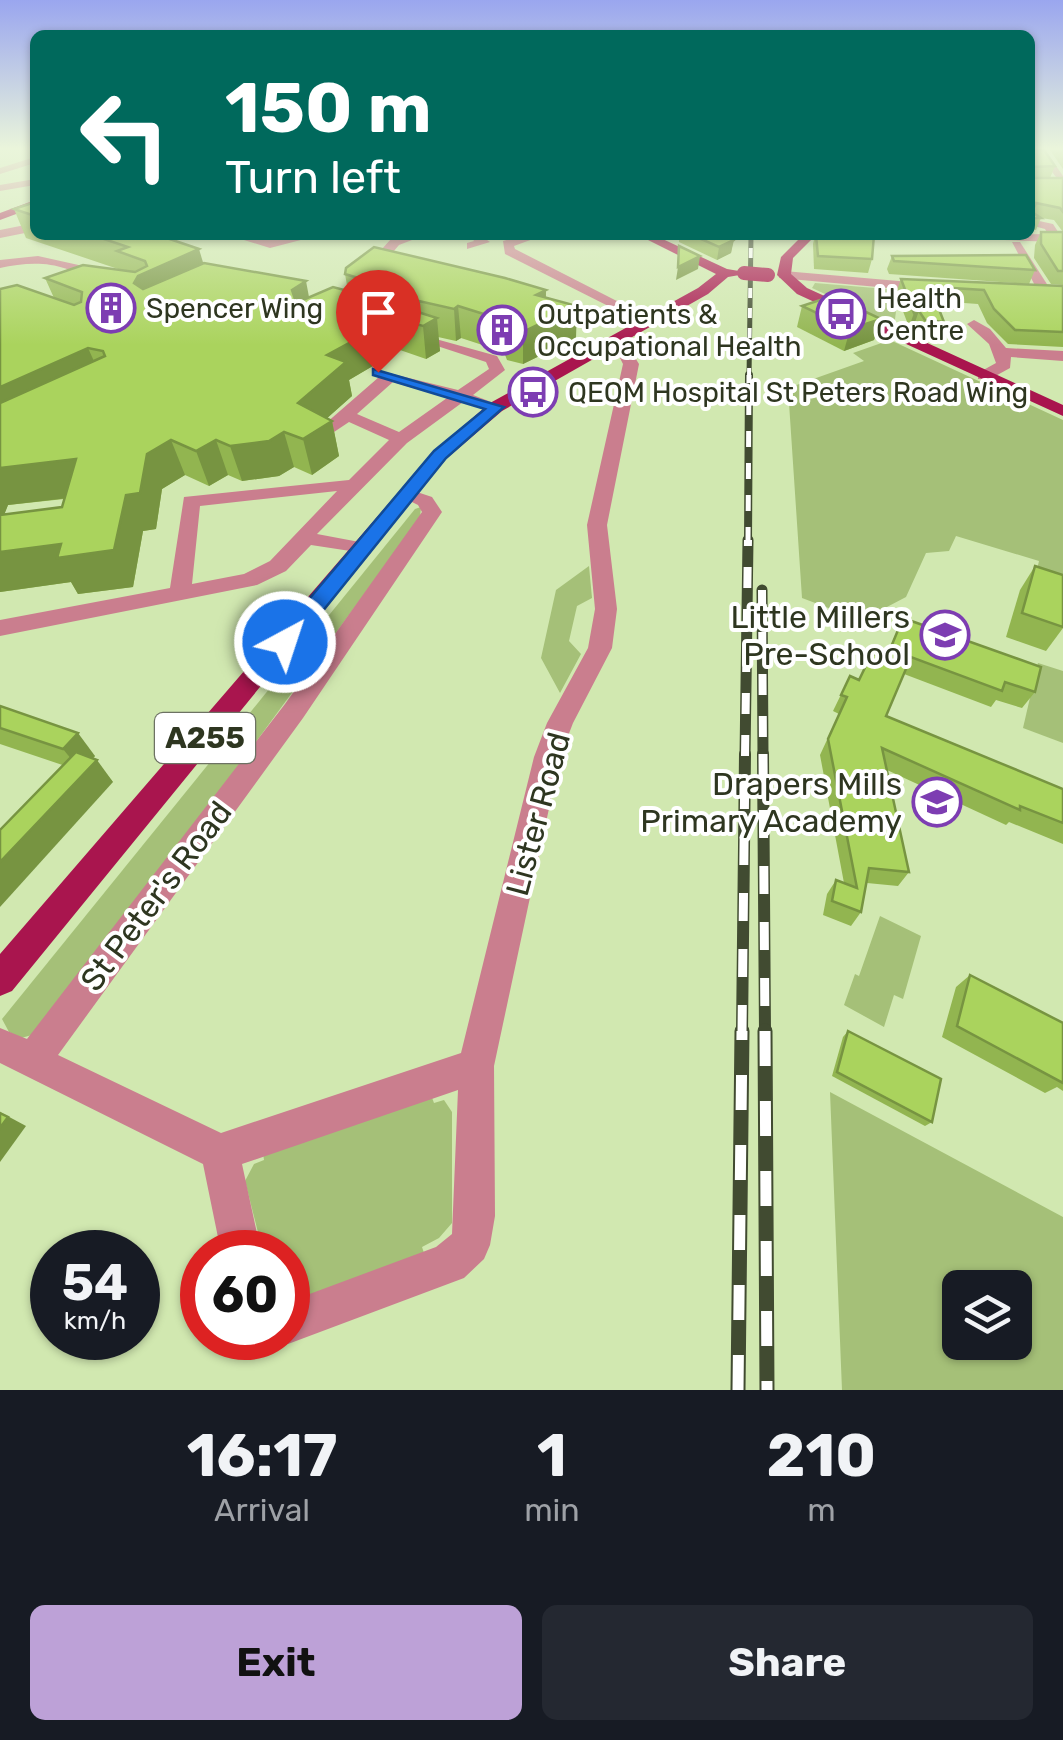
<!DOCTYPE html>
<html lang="en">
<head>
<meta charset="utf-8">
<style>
  body { margin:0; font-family:Rubik,sans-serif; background:#242831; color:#f1f3f6; height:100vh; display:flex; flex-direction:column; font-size:38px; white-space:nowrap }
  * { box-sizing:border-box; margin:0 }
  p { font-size:32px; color:#9ea1a6 }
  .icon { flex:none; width:55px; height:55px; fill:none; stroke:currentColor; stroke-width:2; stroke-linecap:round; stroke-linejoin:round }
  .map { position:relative; height:1390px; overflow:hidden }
  .sheet { display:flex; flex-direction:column; background:#171b24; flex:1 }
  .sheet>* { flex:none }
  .guide { position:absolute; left:30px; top:30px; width:1005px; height:210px; border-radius:15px; box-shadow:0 2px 8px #0004; background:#00695c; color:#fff; overflow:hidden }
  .tools { position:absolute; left:942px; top:1270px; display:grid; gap:20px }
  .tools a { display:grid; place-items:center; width:90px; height:90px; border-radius:15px; background:#171b24; box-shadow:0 2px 8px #0004; font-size:50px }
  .speed { position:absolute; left:30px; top:1230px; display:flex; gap:20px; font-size:50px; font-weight:700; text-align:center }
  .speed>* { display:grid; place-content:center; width:130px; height:130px; border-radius:50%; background:#171b24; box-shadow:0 2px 8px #0004; line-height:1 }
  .speed small { font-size:25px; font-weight:400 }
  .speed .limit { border:15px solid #d22; background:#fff; color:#111 }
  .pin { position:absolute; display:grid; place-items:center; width:85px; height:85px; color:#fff; margin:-102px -42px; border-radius:50% 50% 50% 0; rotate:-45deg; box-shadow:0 0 10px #0007 }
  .pin .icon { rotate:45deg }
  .me { position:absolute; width:110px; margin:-55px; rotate:40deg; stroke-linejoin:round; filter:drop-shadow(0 0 8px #0008) }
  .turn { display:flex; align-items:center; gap:35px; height:210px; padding:0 30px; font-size:45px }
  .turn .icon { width:130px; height:130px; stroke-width:2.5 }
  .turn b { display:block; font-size:70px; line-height:85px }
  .eta { display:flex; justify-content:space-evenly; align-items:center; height:170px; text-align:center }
  .eta b { font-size:60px; font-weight:700; line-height:70px }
  .cta { display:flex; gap:20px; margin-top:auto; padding:20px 30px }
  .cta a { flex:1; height:115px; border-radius:15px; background:#bda1d7; color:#111; font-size:40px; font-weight:700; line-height:115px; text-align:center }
  .cta a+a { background:#242831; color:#f1f3f6 }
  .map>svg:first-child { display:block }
  .green { fill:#a5c078; fill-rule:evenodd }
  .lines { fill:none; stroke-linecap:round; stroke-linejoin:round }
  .minor { fill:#ca7e8e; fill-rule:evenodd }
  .major { fill:#a9154e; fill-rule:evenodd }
  .rail-far4-casing { stroke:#414b31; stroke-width:5 }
  .rail-far3-casing { stroke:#414b31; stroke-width:8 }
  .rail-far2-casing { stroke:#414b31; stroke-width:11 }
  .rail-far1-casing { stroke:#414b31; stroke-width:12 }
  .rail-casing { stroke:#414b31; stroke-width:15 }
  .rail-far4 { stroke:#fff; stroke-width:4; stroke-dasharray:10; stroke-linecap:butt }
  .rail-far3 { stroke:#fff; stroke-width:5; stroke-dasharray:16; stroke-linecap:butt }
  .rail-far2 { stroke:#fff; stroke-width:8; stroke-dasharray:21; stroke-linecap:butt }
  .rail-far1 { stroke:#fff; stroke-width:9; stroke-dasharray:28; stroke-linecap:butt }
  .rail { stroke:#fff; stroke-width:11; stroke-dasharray:35; stroke-linecap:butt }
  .major-bridge { stroke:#a9154e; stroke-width:14 }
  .wall { fill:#92b550; fill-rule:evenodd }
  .shaded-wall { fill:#779441 }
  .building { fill:#aad35d; stroke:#779441; stroke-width:2.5 }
  .route { fill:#1a73e8; stroke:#114b97; stroke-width:2.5 }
  .labels { text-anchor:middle; stroke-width:8; stroke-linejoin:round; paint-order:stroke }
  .far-poi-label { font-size:28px; fill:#2e3620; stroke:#fff; text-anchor:start }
  .shield { fill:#fff; stroke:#6d7263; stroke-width:2.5 }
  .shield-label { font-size:30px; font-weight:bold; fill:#2e3620 }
  .poi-label { font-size:32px; fill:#2e3620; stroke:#fff; text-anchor:end }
  .street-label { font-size:32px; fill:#2e3620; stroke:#fff }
</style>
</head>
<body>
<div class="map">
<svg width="1063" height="1390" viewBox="0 0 1063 1390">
  <rect width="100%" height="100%" fill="#d1e8b0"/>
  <!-- green -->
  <g class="green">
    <polygon points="815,283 899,290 894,326 812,288"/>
    <polygon points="890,340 1063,420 1063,587 1035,578 1039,561 956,536 949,551 926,553 906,597 885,608 876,626 802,598 788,388 864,361 853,353"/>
    <polygon points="421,507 420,518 137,904 32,1035 21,1038 9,1032 2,1019 415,509"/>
    <polygon points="589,566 592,598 577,606 569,641 581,654 560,693 541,658 556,590"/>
    <polygon points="1038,663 1063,671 1063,743 1023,728"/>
    <polygon points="880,916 921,936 903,999 894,995 884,1027 844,1005 855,974 859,976"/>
    <path d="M830,1092L1063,1217V1390H842ZM960,1288H1015V1342H960Z"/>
    <polygon points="431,1095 434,1103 444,1100 452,1112 452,1223 439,1238 422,1247 425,1256 306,1300 288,1302 288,1252 263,1252 245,1181 254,1164 264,1160 263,1153"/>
  </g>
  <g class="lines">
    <!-- minor -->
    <g class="minor">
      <polygon points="1035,150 1045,150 1063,176 1063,186"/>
      <polygon points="35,157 35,163 0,174 0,168"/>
      <polygon points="35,179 35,185 0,191 0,185"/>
      <polygon points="1030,219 1053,224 1062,238 1056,242 975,239 969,235 1048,234 1045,229 1030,225"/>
      <polygon points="35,223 35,231 0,238 0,230"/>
      <polygon points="228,235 270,240 320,235 270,248"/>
      <polygon points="406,235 425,235 399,245 371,278 361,278 361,272 391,239"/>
      <polygon points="470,235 480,235 490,242 467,249 467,243 474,241"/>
      <polygon points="525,235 544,235 514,246 515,249 656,321 644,324 505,254 503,241"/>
      <polygon points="1012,242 1020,242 1052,292 1050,295 1040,295"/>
      <path d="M38,256L83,266L103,283L91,286C69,260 31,261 0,268V260Z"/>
      <polygon points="784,271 933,284 940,288 933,292 779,278 779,272"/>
      <polygon points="974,320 990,329 1006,348 1063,351 1063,361 1011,357 1010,368 990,379 978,379 978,373 996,363 989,344 967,324"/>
      <path d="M425,336L497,356L505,370L473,395L504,407L496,412L463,402L407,443L317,534L370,544L373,549L370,554L311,545L286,571L257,585L0,636V620L170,588L184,497L349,480L389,440L349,422L319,442L310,437L379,377L372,375V369L458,390L489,369L486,362L425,342ZM393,382L447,398L399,432L357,414ZM337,491L270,561L244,574L192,584L200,506Z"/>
      <polygon points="610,339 629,348 639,364 607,525 617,609 612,648 573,723 560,757 494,1066 495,1216 490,1245 484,1259 464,1278 288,1344 273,1338 288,1338 288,1302 436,1247 452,1234 458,1090 242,1164 261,1252 221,1252 203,1164 0,1063 0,1028 27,1039 285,704 422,512 418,505 398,495 408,489 432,497 442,512 303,718 58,1055 221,1133 461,1053 534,757 547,723 588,648 595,609 587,525 623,364 618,354 602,344"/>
    </g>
    <!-- major -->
    <g class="major">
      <polygon points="35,200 35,207 0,220 0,213"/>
      <polygon points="638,235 654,235 727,269 751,273 728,277 708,294 502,411 446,459 12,991 0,996 0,954 434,451 490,403 698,288 716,274"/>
      <polygon points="803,235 816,235 793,258 791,274 807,288 1063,405 1063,416 797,294 777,275 781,257"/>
    </g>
    <!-- rail-far4 casing -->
    <g class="rail-far4-casing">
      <polyline id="rail-far4" points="749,378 751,235"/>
    </g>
    <!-- rail-far3 casing -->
    <g class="rail-far3-casing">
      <polyline id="rail-far3" points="748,543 749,375"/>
    </g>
    <!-- rail-far2 casing -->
    <g class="rail-far2-casing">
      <g id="rail-far2">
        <polyline points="762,590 763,756"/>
        <polyline points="745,756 748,540"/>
      </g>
    </g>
    <!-- rail-far1 casing -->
    <g class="rail-far1-casing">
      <g id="rail-far1">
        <polyline points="763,754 765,1033"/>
        <polyline points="742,1033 745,754"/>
      </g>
    </g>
    <!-- rail casing -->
    <g class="rail-casing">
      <g id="rail">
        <polyline points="765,1031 767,1390"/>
        <polyline points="738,1390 742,1031"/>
      </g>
    </g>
    <!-- rail-far4 -->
    <use href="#rail-far4" class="rail-far4"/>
    <!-- rail-far3 -->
    <use href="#rail-far3" class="rail-far3"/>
    <!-- rail-far2 -->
    <use href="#rail-far2" class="rail-far2"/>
    <!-- rail-far1 -->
    <use href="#rail-far1" class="rail-far1"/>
    <!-- rail -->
    <use href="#rail" class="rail"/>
    <!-- major-bridge -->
    <polyline class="major-bridge" points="744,273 768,275"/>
  </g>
  <!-- wall -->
  <g class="wall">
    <polygon points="1030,150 1055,166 1050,178 1063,178 1063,285 1051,284 1034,258 1035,245 1041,232 1063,232 1054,220 1041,218 1036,230 1030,230"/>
    <polygon points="1050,150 1063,150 1063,169"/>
    <path d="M35,201V235H158L204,264L309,297L348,291L345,274L546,290V298L576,338L523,364L507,360L504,352L461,338L456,341L438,337L440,351L426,359L400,350L349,380L352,396L327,418L332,421L339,456L312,475L294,467L279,476L242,481L228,475L209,486L185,475L162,489L156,529L143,531L133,587L78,594L71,582L0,592V289L54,298L45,278L118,269L26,238L14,209L35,202ZM64,499L62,507L4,514L8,505Z"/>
    <polygon points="679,235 734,235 731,253 717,260 679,242"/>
    <polygon points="815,235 874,235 872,259 868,273 814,269 813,244"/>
    <polygon points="892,256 1035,270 1029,284 889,274 887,269"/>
    <polygon points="901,279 1063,286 1063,347 1008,344 987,323 978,304 936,301 944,322 939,336 919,335 914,325 909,327 896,293"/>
    <polygon points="802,306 881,319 874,340 844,351 797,327"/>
    <polygon points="1035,566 1063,575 1063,628 1046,651 1006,637 1020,590"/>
    <polygon points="903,618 1035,692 1022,708 996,700 991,707 904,674 886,716 1063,789 1063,844 1009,822 1006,825 887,770 909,872 898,886 867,883 861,912 851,926 823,915 827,894 836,880 844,883 820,755 839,714 833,711 850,676 859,680 885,658"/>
    <polygon points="0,706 95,756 93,758 113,782 0,744"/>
    <polygon points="970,975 1063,1023 1063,1091 1057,1087 1045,1093 942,1037 956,987"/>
    <polygon points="848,1031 932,1122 925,1126 832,1076 843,1037"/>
  </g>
  <!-- shaded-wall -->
  <g class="shaded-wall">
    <polygon points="734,240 731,253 717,260 719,247"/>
    <polygon points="199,249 208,279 149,307 134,283 138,276"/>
    <polygon points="700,256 698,269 676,280 678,267"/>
    <polygon points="306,281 312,313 299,321 292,290"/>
    <polygon points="546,290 545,321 577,306 576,338 523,364 523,332 536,295"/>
    <polygon points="458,306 461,338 456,341 454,309"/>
    <polygon points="919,311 914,325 909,327 914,313"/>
    <polygon points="395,318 400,350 349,380 352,396 306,437 298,403 327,355"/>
    <polygon points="437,318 440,351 426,359 423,326"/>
    <polygon points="881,319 874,340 844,351 850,329"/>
    <polygon points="88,348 103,381 0,430 0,387"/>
    <polygon points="332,421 339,456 312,475 303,439"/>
    <polygon points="284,432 294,467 279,476 242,481 230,446"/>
    <polygon points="171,440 185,475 162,489 156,529 143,531 133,587 78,594 71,582 0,592 0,552 126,495 147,454"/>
    <polygon points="216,440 228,475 209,486 196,451"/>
    <polygon points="76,459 94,495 8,505 0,526 0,468"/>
    <polygon points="78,733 95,756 81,771 63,749"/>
    <polygon points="97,760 113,782 0,907 0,862"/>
    <polygon points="0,1112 26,1126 0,1162"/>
  </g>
  <!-- building -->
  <g class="building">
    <polygon points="1030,150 1044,150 1055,166 1032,167 1032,178 1063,178 1063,212 1060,208 1036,203 1032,212 1041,218 1030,218"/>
    <polygon points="35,202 35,216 14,209"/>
    <polygon points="1041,232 1063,232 1063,271 1058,271 1041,244"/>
    <polygon points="92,235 158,235 199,249 138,276 134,283 143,289 204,263 306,281 292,290 295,299 303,300 333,287 398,304 407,298 402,291 345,274 346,268 374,247 505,278 546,290 536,295 577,306 523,332 506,328 503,320 458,306 454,309 419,301 418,312 437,318 423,326 395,318 327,355 346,362 298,403 332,421 303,439 284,432 269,441 230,446 216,440 196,451 171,440 147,454 140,493 126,495 114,550 57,558 61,544 0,552 0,515 62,507 76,459 0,468 0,403 105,356 103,351 88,348 0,387 0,289 17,285 74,305 81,302 82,292 45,278 83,265 135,272 147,266 145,261 117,251 128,247"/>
    <polygon points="692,235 734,235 734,240 719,247"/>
    <polygon points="816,235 874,235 872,259 818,256"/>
    <polygon points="679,246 700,256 678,267"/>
    <polygon points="1026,255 1035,270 894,261 892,256"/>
    <polygon points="901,279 1063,286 1063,332 1015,330 994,309 984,290 934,287 938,295 933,294 944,322 925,320 919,311 914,313"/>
    <polygon points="832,296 881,319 850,329 802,306"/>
    <polygon points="1035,566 1063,575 1063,627 1022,613"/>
    <polygon points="903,618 1041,667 1035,692 1005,682 1002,691 911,657 886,716 1063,789 1063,823 1020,806 1020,810 882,748 909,872 869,868 861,912 832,901 836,880 857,888 828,739 847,697 841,695 850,676 859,680 872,653 886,659"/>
    <polygon points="0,706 78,733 63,749 0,728"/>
    <polygon points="76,752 97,760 0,862 0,830"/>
    <polygon points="970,975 1063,1023 1063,1083 957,1026"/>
    <polygon points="848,1031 941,1079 932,1122 837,1072"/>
    <polygon points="0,1113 8,1117 0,1128"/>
  </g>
  <!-- sky -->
  <linearGradient id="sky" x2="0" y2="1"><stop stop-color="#9aa6ef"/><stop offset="0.43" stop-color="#eaf5db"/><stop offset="1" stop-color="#eaf5db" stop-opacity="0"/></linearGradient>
  <rect width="1063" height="345" fill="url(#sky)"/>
  <!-- route -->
  <polygon class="route" points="373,369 504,407 446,458 293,648 277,648 274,642 277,637 434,451 485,409 373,375"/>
  <!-- icons -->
  <defs>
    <g id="building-ring" transform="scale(2.5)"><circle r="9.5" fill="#fff" stroke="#7d3db2" stroke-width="1.5"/><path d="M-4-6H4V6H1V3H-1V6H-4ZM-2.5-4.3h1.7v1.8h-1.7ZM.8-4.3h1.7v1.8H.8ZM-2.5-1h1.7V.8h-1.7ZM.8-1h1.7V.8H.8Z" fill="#7d3db2"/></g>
    <g id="bus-ring" transform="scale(2.5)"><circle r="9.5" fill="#fff" stroke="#7d3db2" stroke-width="1.5"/><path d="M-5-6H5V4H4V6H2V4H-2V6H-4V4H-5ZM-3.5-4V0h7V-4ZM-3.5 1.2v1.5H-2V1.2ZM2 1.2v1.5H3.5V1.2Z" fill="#7d3db2"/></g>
    <g id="school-ring" transform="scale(2.5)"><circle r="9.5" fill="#fff" stroke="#7d3db2" stroke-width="1.5"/><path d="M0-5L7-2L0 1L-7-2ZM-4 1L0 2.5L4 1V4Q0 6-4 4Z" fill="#7d3db2"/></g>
  </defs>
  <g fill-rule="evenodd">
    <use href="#building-ring" x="111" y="308"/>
    <use href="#bus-ring" x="841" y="314"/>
    <use href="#building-ring" x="502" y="330"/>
    <use href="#bus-ring" x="533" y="392"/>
    <use href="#school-ring" x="945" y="635"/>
    <use href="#school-ring" x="937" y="802"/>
  </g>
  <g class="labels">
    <!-- far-poi labels -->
    <g class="far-poi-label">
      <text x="876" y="308">Health<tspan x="876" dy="32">Centre</tspan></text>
      <text x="146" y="318">Spencer Wing</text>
      <text x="537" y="324">Outpatients &amp;<tspan x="537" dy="32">Occupational Health</tspan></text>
      <text x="568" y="402">QEQM Hospital St Peters Road Wing</text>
    </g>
    <!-- shield labels -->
    <rect class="shield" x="155" y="713" width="100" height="50" rx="8"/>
    <g class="shield-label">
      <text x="205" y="748">A255</text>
    </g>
    <!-- poi labels -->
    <g class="poi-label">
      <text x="910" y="628">Little Millers<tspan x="910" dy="37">Pre-School</tspan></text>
      <text x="902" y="795">Drapers Mills<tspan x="902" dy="37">Primary Academy</tspan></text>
    </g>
    <!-- street labels -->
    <g class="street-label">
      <text transform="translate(538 814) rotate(-75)" y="11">Lister Road</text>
      <text transform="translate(156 896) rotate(-53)" y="11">St Peter's Road</text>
    </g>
  </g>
</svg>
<div class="tools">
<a><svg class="icon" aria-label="layers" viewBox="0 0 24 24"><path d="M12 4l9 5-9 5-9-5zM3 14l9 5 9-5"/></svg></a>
</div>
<div class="speed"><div>54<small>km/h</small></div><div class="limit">60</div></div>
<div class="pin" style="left:378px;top:372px;background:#d93025"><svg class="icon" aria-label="arrive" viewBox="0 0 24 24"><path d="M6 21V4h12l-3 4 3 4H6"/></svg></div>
<svg class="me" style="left:285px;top:642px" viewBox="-20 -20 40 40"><circle r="17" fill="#1a73e8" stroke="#fff" stroke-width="3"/><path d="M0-11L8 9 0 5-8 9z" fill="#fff"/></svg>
<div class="guide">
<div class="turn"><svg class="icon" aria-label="left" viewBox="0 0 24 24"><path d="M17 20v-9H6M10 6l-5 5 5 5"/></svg><div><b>150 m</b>Turn left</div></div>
</div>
</div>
<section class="sheet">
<div class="eta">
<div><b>16:17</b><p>Arrival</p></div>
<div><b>1</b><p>min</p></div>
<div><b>210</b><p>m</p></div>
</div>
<div class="cta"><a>Exit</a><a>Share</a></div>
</section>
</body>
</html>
